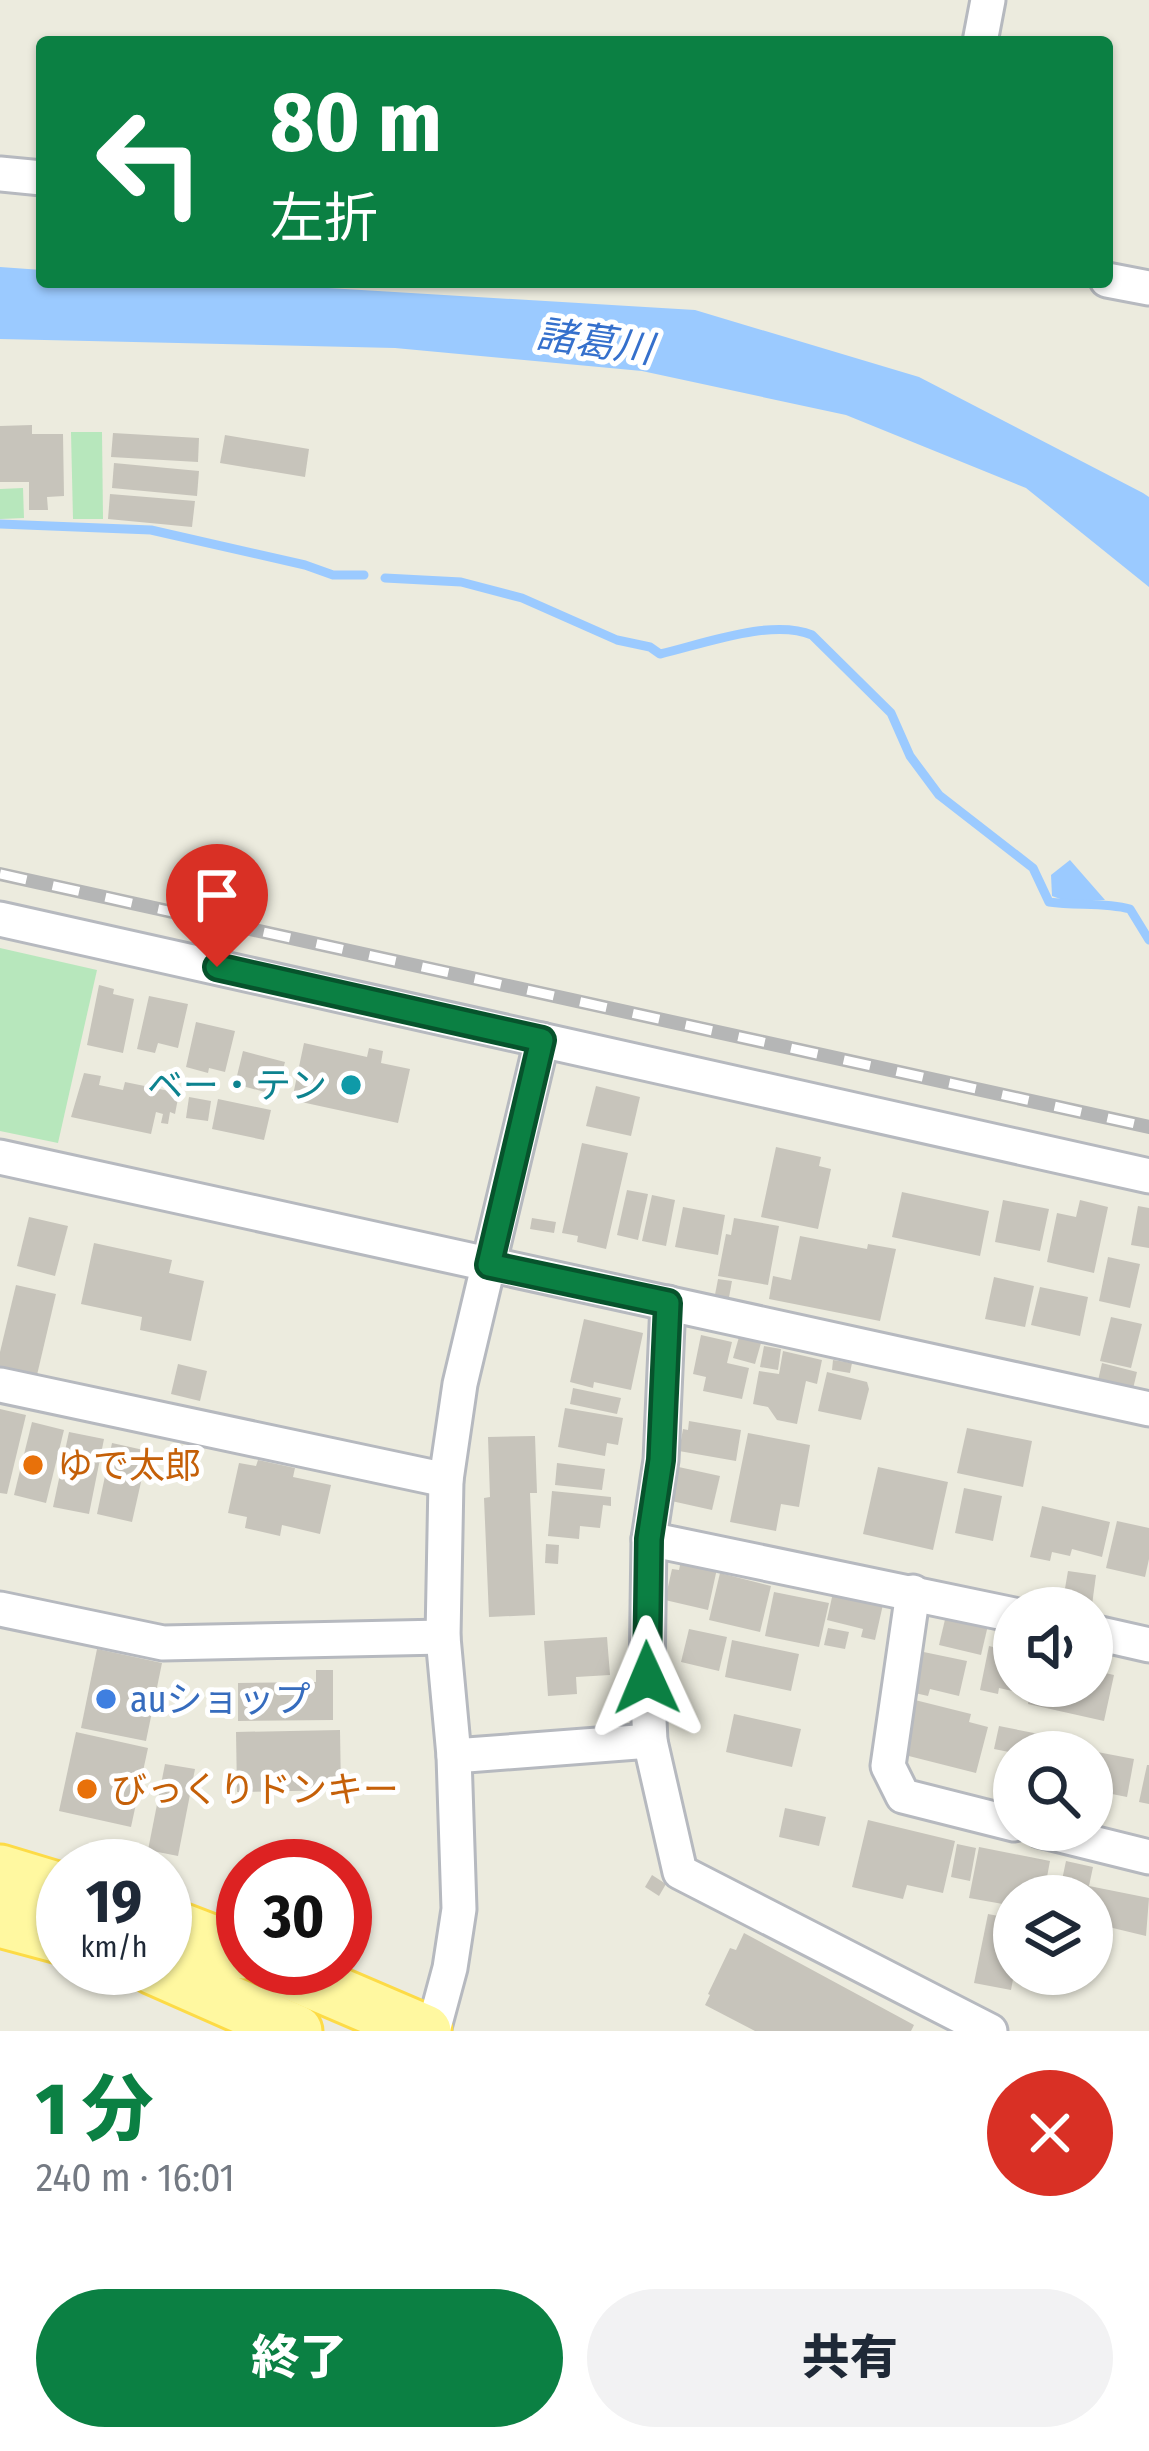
<!DOCTYPE html>
<html lang="ja">
<head>
<meta charset="utf-8">
<style>
  body { margin:0; font-family:"Fira Sans Condensed","Noto Sans JP",sans-serif; background:#f2f2f3; color:#1f2937; height:100vh; display:flex; flex-direction:column; font-size:45px; white-space:nowrap }
  * { box-sizing:border-box; margin:0 }
  p { font-size:39px; color:#747a83 }
  .icon { flex:none; width:66px; height:66px; fill:none; stroke:currentColor; stroke-width:2; stroke-linecap:round; stroke-linejoin:round }
  .map { position:relative; height:2031px; overflow:hidden }
  .drawer { display:flex; flex-direction:column; background:#fff; flex:1 }
  .drawer>* { flex:none }
  .guide { position:absolute; left:36px; top:36px; width:1077px; height:252px; border-radius:12px; box-shadow:0 3px 9px #0004; background:#0b8043; color:#fff; overflow:hidden }
  .buttons { position:absolute; left:993px; top:1587px; display:grid; gap:24px }
  .buttons a { display:grid; place-items:center; width:120px; height:120px; border-radius:50%; background:#fff; box-shadow:0 3px 9px #0004; font-size:60px }
  .speed { position:absolute; left:36px; top:1839px; display:flex; gap:24px; font-size:60px; font-weight:700; text-align:center }
  .speed>* { display:grid; place-content:center; width:156px; height:156px; border-radius:50%; background:#fff; box-shadow:0 3px 9px #0004; line-height:1 }
  .speed small { font-size:30px; font-weight:400 }
  .speed .limit { border:18px solid #d22; background:#fff; color:#111 }
  .pin { position:absolute; display:grid; place-items:center; width:102px; height:102px; color:#fff; margin:-123px -51px; border-radius:50% 50% 50% 0; rotate:-45deg; box-shadow:0 0 12px #0007 }
  .pin .icon { rotate:45deg }
  .me { position:absolute; width:132px; margin:-66px; rotate:359deg; stroke-linejoin:round; filter:drop-shadow(0 0 9px #0008) }
  .turn { display:flex; align-items:center; gap:42px; height:252px; padding:0 36px; font-size:54px }
  .turn .icon { width:156px; height:156px; stroke-width:2.5 }
  .turn b { display:block; font-size:84px; line-height:102px }
  .round { display:grid; place-items:center; flex:none; width:126px; height:126px; border-radius:63px; background:#f2f2f3 }
  .head { display:flex; align-items:center; justify-content:space-between; height:204px; padding:0 36px }
  h1 { font-size:72px; font-weight:800; line-height:90px; color:#0b8043 }
  .action { display:flex; gap:24px; margin-top:auto; padding:24px 36px }
  .action a { flex:1; height:138px; border-radius:72px; background:#0b8043; color:#fff; font-size:48px; font-weight:800; line-height:138px; text-align:center }
  .action a+a { background:#f2f2f3; color:#1f2937 }
  .map>svg:first-child { display:block }
  .green { fill:#b7e7bc }
  .water { fill:#9bcaff }
  .lines { fill:none; stroke-linecap:round; stroke-linejoin:round }
  .stream { stroke:#9bcaff; stroke-width:9 }
  .building { fill:#c7c4bb }
  .minor-casing { stroke:#b6b9bf; stroke-width:39 }
  .primary-casing { stroke:#fddb46; stroke-width:57 }
  .minor { stroke:#fff; stroke-width:33 }
  .primary { stroke:#fff8a0; stroke-width:51 }
  .rail-casing { stroke:#b5b6b6; stroke-width:14 }
  .rail { stroke:#fff; stroke-width:9; stroke-dasharray:27; stroke-linecap:butt }
  .route-casing { stroke:#07532c; stroke-width:30 }
  .route { stroke:#0b8043; stroke-width:21 }
  .culture-dot { fill:#0f9aa8; stroke:#fff; stroke-width:4.5 }
  .food-dot { fill:#e8710a; stroke:#fff; stroke-width:4.5 }
  .shop-dot { fill:#3f7fe0; stroke:#fff; stroke-width:4.5 }
  .labels { text-anchor:middle; stroke-width:10; stroke-linejoin:round; paint-order:stroke }
  .culture-label { font-size:36px; fill:#0d838f; stroke:#fff; text-anchor:end }
  .food-label { font-size:36px; fill:#c56008; stroke:#fff; text-anchor:start }
  .shop-label { font-size:36px; fill:#366cbe; stroke:#fff; text-anchor:start }
  .water-label { font-size:39px; font-style:italic; fill:#3570cc; stroke:#fff }
</style>
</head>
<body>
<div class="map">
<svg width="1149" height="2031" viewBox="0 0 1149 2031">
  <rect width="100%" height="100%" fill="#ecebde"/>
  <!-- green -->
  <g class="green">
    <polygon points="71,432 102,432 103,519 73,519"/>
    <polygon points="23,488 24,518 0,519 0,489"/>
    <polygon points="0,948 97,970 58,1143 0,1131"/>
  </g>
  <!-- water -->
  <g class="water">
    <polygon points="0,267 42,270 42,282 227,282 695,310 919,377 1143,493 1149,497 1149,587 1026,488 846,415 642,371 395,348 0,339"/>
    <polygon points="1070,860 1105,900 1063,900 1052,896 1051,875"/>
  </g>
  <g class="lines">
    <!-- stream -->
    <g class="stream">
      <polyline points="0,524 151,530 305,565 333,575 364,575"/>
      <path d="M385,578L461,582L522,598L617,640L650,647L660,654C703,644 772,618 812,635L891,713L910,756L939,795L1033,868L1049,902C1077,906 1104,902 1130,909L1149,940"/>
    </g>
  </g>
  <!-- building -->
  <g class="building">
    <polygon points="32,425 32,434 63,434 64,496 47,497 48,510 29,510 29,482 0,482 0,426"/>
    <polygon points="113,433 199,438 198,462 111,457"/>
    <polygon points="225,435 309,449 305,477 220,463"/>
    <polygon points="114,463 199,471 197,496 112,488"/>
    <polygon points="110,494 195,501 192,527 108,519"/>
    <polygon points="99,985 114,989 113,994 134,999 123,1053 87,1045"/>
    <polygon points="149,996 188,1004 178,1048 158,1043 155,1053 137,1049"/>
    <polygon points="196,1022 235,1031 225,1072 209,1068 208,1073 186,1067"/>
    <polygon points="304,1043 367,1057 369,1048 383,1051 381,1063 410,1069 398,1123 292,1100"/>
    <polygon points="243,1051 285,1062 276,1095 235,1084"/>
    <polygon points="84,1073 101,1076 99,1085 123,1090 125,1082 179,1093 175,1114 170,1112 168,1124 161,1123 163,1114 156,1112 151,1134 71,1117"/>
    <polygon points="596,1086 640,1097 631,1136 586,1126"/>
    <polygon points="189,1097 211,1101 208,1121 186,1118"/>
    <polygon points="218,1099 271,1110 264,1140 212,1129"/>
    <polygon points="582,1143 628,1153 606,1249 577,1242 578,1236 562,1233"/>
    <polygon points="776,1147 821,1157 819,1166 831,1169 818,1229 761,1217"/>
    <polygon points="627,1190 648,1194 638,1240 617,1235"/>
    <polygon points="902,1192 989,1211 980,1256 892,1237"/>
    <polygon points="652,1195 675,1200 666,1246 642,1241"/>
    <polygon points="1003,1200 1049,1209 1040,1251 995,1242"/>
    <polygon points="1080,1200 1108,1207 1094,1273 1047,1262 1057,1213 1076,1217"/>
    <polygon points="1138,1206 1149,1208 1149,1248 1131,1245"/>
    <polygon points="683,1207 725,1215 718,1255 675,1247"/>
    <polygon points="29,1217 68,1226 55,1276 17,1266"/>
    <polygon points="532,1218 556,1222 554,1233 530,1229"/>
    <polygon points="734,1218 779,1226 768,1285 718,1276 726,1234 731,1235"/>
    <polygon points="800,1236 867,1249 868,1244 896,1249 880,1321 769,1299 773,1276 791,1280"/>
    <polygon points="94,1243 172,1260 169,1273 204,1281 191,1341 140,1330 142,1317 81,1304"/>
    <polygon points="1108,1257 1140,1264 1130,1308 1099,1301"/>
    <polygon points="994,1277 1034,1286 1025,1327 985,1319"/>
    <polygon points="718,1279 732,1281 728,1303 714,1300"/>
    <polygon points="16,1285 56,1294 37,1375 0,1367 0,1352"/>
    <polygon points="1040,1287 1088,1297 1080,1336 1031,1325"/>
    <polygon points="1111,1317 1142,1324 1131,1368 1100,1361"/>
    <polygon points="584,1319 643,1333 631,1390 594,1382 593,1388 570,1382"/>
    <polygon points="701,1335 732,1342 727,1363 749,1368 742,1399 703,1391 706,1377 693,1374"/>
    <polygon points="739,1337 761,1343 755,1364 733,1358"/>
    <polygon points="764,1346 781,1349 778,1370 760,1367"/>
    <polygon points="783,1351 822,1360 817,1384 806,1381 797,1424 777,1420 768,1407 753,1404 759,1371 779,1374"/>
    <polygon points="833,1360 852,1363 850,1373 832,1370"/>
    <polygon points="1102,1363 1137,1372 1132,1393 1097,1385"/>
    <polygon points="178,1364 207,1371 200,1401 171,1394"/>
    <polygon points="827,1372 867,1382 869,1389 861,1420 818,1411"/>
    <polygon points="573,1388 621,1398 617,1414 570,1404"/>
    <polygon points="565,1408 623,1418 618,1445 607,1443 605,1456 558,1447"/>
    <polygon points="0,1409 26,1415 7,1494 0,1493"/>
    <polygon points="689,1421 741,1430 736,1461 679,1451 683,1429 688,1430"/>
    <polygon points="32,1422 64,1430 46,1503 14,1495"/>
    <polygon points="967,1428 1032,1441 1023,1487 957,1473"/>
    <polygon points="69,1432 104,1439 89,1514 53,1507"/>
    <polygon points="748,1433 810,1445 799,1507 781,1504 776,1531 730,1522"/>
    <polygon points="535,1436 537,1493 530,1493 535,1615 489,1617 484,1498 490,1497 488,1437"/>
    <polygon points="112,1443 148,1451 132,1522 97,1514"/>
    <polygon points="258,1460 295,1468 293,1477 331,1485 320,1534 282,1525 280,1536 245,1528 247,1517 228,1513 239,1463 256,1466"/>
    <polygon points="557,1463 605,1469 602,1490 555,1485"/>
    <polygon points="674,1466 720,1476 712,1510 667,1500"/>
    <polygon points="878,1467 948,1482 933,1550 863,1534"/>
    <polygon points="964,1488 1002,1496 993,1541 955,1533"/>
    <polygon points="552,1491 611,1497 611,1506 603,1505 600,1528 580,1526 579,1539 548,1536"/>
    <polygon points="1042,1506 1110,1522 1102,1557 1072,1549 1070,1556 1052,1552 1050,1561 1030,1557"/>
    <polygon points="1117,1521 1149,1528 1149,1559 1145,1577 1106,1568"/>
    <polygon points="546,1544 559,1545 558,1564 545,1563"/>
    <polygon points="682,1556 718,1564 708,1610 665,1600 672,1569 679,1570"/>
    <polygon points="1068,1571 1096,1575 1092,1605 1063,1600"/>
    <polygon points="720,1573 771,1586 760,1632 709,1620"/>
    <polygon points="834,1588 884,1600 875,1640 861,1637 863,1629 827,1620"/>
    <polygon points="774,1592 829,1603 819,1647 765,1636"/>
    <polygon points="947,1611 989,1621 981,1655 939,1645"/>
    <polygon points="828,1628 849,1632 845,1649 824,1645"/>
    <polygon points="689,1629 727,1637 719,1671 681,1662"/>
    <polygon points="607,1637 610,1675 576,1677 577,1694 548,1696 544,1641"/>
    <polygon points="999,1637 1014,1639 1014,1686 1018,1686 1017,1692 999,1688 998,1694 980,1690 989,1646 997,1648"/>
    <polygon points="732,1640 799,1654 791,1691 725,1677"/>
    <polygon points="97,1649 162,1663 146,1741 81,1728"/>
    <polygon points="914,1650 967,1661 959,1696 930,1689 928,1696 906,1691"/>
    <polygon points="316,1670 333,1670 333,1720 238,1721 238,1683 316,1682"/>
    <polygon points="1092,1670 1114,1675 1104,1721 1028,1704 1032,1686 1092,1686"/>
    <polygon points="907,1698 971,1714 969,1722 988,1727 976,1773 893,1752"/>
    <polygon points="734,1714 801,1729 792,1767 726,1752"/>
    <polygon points="999,1726 1044,1735 1040,1752 1014,1753 994,1749"/>
    <polygon points="340,1730 341,1790 237,1792 236,1732"/>
    <polygon points="76,1732 148,1748 131,1827 59,1811"/>
    <polygon points="1092,1751 1134,1759 1127,1797 1092,1790"/>
    <polygon points="165,1764 195,1769 178,1856 148,1850"/>
    <polygon points="1147,1765 1149,1765 1149,1804 1139,1802"/>
    <polygon points="785,1808 826,1817 819,1846 779,1837"/>
    <polygon points="868,1820 955,1841 943,1893 907,1885 903,1899 852,1887"/>
    <polygon points="957,1844 976,1848 970,1881 951,1877"/>
    <polygon points="979,1847 1050,1861 1047,1877 1062,1880 1066,1861 1093,1867 1089,1886 1149,1898 1146,1936 1092,1923 1092,1896 1014,1896 1014,1906 969,1898"/>
    <polygon points="345,1866 357,1871 345,1902"/>
    <polygon points="652,1875 666,1884 659,1896 645,1887"/>
    <polygon points="988,1914 1014,1919 1014,1974 1011,1990 974,1983"/>
    <polygon points="744,1933 914,2025 911,2031 755,2031 705,2005 710,1995 708,1994 730,1948 736,1950"/>
  </g>
  <g class="lines">
    <!-- minor casing -->
    <g class="minor-casing">
      <g id="minor">
        <polyline points="980,42 988,0"/>
        <polyline points="0,174 42,178"/>
        <polyline points="1107,280 1149,288"/>
        <polyline points="0,919 1149,1176"/>
        <polyline points="0,1157 1149,1409"/>
        <polyline points="668,1303 661,1460 649,1539 647,1679 650,1741 680,1872 990,2031"/>
        <polyline points="0,1385 446,1480"/>
        <polyline points="649,1539 1014,1615"/>
        <polyline points="913,1592 888,1766 903,1796 1014,1824"/>
        <polyline points="0,1609 163,1643 443,1637"/>
        <polyline points="1092,1632 1149,1645"/>
        <polyline points="454,1756 650,1741"/>
        <polyline points="1040,1830 1149,1857"/>
        <polyline points="433,2031 450,1968 459,1909 454,1756 443,1637 446,1480 460,1384 542,1040"/>
      </g>
    </g>
    <!-- primary casing -->
    <g class="primary-casing">
      <g id="primary">
        <polyline points="0,1871 63,1890"/>
        <polyline points="0,1921 63,1938"/>
        <polyline points="165,1923 243,1953"/>
        <polyline points="153,1968 296,2031"/>
        <polyline points="278,1968 425,2031"/>
      </g>
    </g>
    <!-- minor -->
    <use href="#minor" class="minor"/>
    <!-- primary -->
    <use href="#primary" class="primary"/>
    <!-- rail casing -->
    <g class="rail-casing">
      <polyline id="rail" points="0,874 1149,1127"/>
    </g>
    <!-- rail -->
    <use href="#rail" class="rail"/>
  </g>
  <g class="lines">
    <!-- route casing -->
    <g class="route-casing">
      <polyline id="route" points="217,967 542,1040 489,1265 668,1303 661,1460 649,1539 647,1678"/>
    </g>
    <!-- route -->
    <use href="#route" class="route"/>
  </g>
  <!-- markers -->
  <circle class="culture-dot" cx="351" cy="1085" r="12"/>
  <g class="food-dot">
    <circle cx="33" cy="1465" r="12"/>
    <circle cx="87" cy="1789" r="12"/>
  </g>
  <circle class="shop-dot" cx="106" cy="1699" r="12"/>
  <g class="labels">
    <!-- culture labels -->
    <g class="culture-label">
      <text x="327" y="1098">ベー・テン</text>
    </g>
    <!-- food labels -->
    <g class="food-label">
      <text x="57" y="1478">ゆで太郎</text>
      <text x="111" y="1802">びっくりドンキー</text>
    </g>
    <!-- shop labels -->
    <g class="shop-label">
      <text x="130" y="1712">auショップ</text>
    </g>
    <!-- water labels -->
    <g class="water-label">
      <text transform="translate(595 341) rotate(8)" y="14">諸葛川</text>
    </g>
  </g>
</svg>
<div class="buttons">
<a><svg class="icon" aria-label="sound" viewBox="0 0 24 24"><path d="M4 9h4l5-4v14l-5-4H4zM17 9q2 3 0 6"/></svg></a>
<a><svg class="icon" aria-label="search" viewBox="0 0 24 24"><circle cx="10" cy="10" r="6"/><path d="M15 15l6 6"/></svg></a>
<a><svg class="icon" aria-label="layers" viewBox="0 0 24 24"><path d="M12 4l9 5-9 5-9-5zM3 14l9 5 9-5"/></svg></a>
</div>
<div class="speed"><div>19<small>km/h</small></div><div class="limit">30</div></div>
<div class="pin" style="left:217px;top:967px;background:#d93025"><svg class="icon" aria-label="arrive" viewBox="0 0 24 24"><path d="M6 21V4h12l-3 4 3 4H6"/></svg></div>
<svg class="me" style="left:647px;top:1678px" viewBox="-20 -20 40 40"><path d="M0-17L14 15 0 8-14 15z" fill="#0b8043" stroke="#fff" stroke-width="4"/></svg>
<div class="guide">
<div class="turn"><svg class="icon" aria-label="left" viewBox="0 0 24 24"><path d="M17 20v-9H6M10 6l-5 5 5 5"/></svg><div><b>80 m</b>左折</div></div>
</div>
</div>
<section class="drawer">
<div class="head"><div><h1>1 分</h1><p>240 m · 16:01</p></div><a class="round" style="background:#d93025;color:#fff"><svg class="icon" aria-label="close" viewBox="0 0 24 24"><path d="M6 6l12 12M18 6L6 18"/></svg></a></div>
<div class="action"><a>終了</a><a>共有</a></div>
</section>
</body>
</html>
